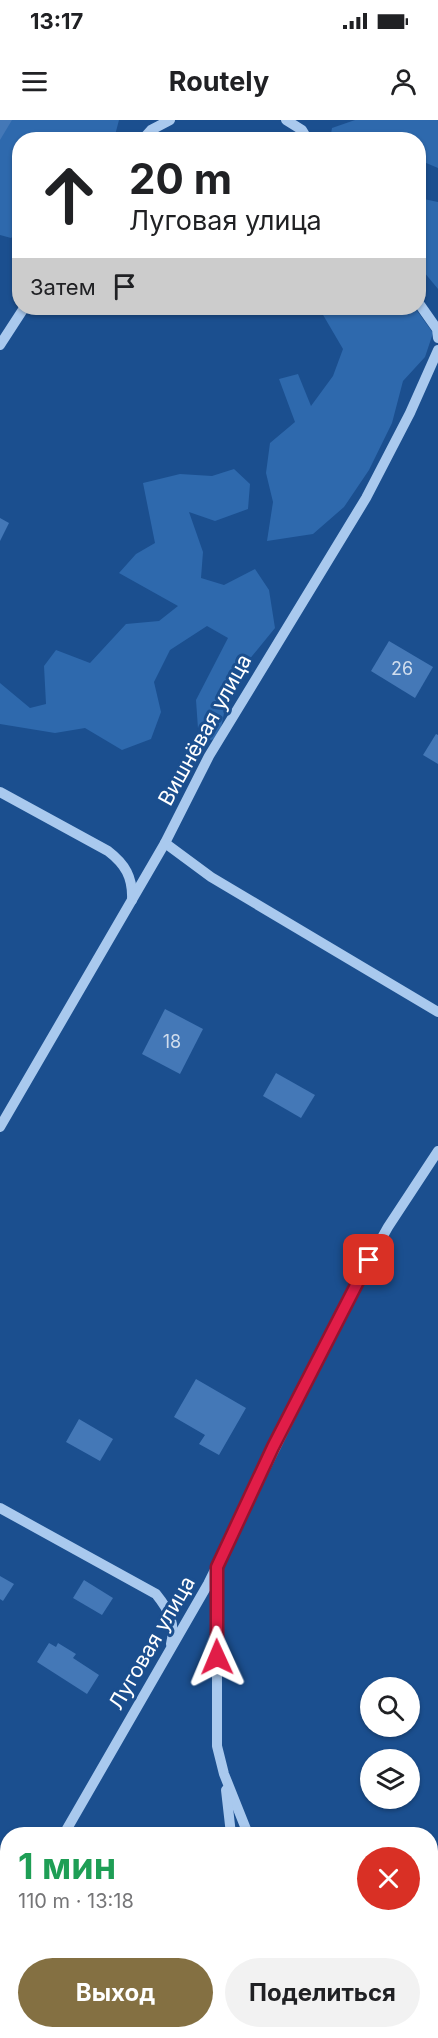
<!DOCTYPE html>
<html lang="ru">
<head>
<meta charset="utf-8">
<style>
  body { margin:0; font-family:Inter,sans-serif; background:#f2f2f2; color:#202124; height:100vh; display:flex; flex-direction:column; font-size:22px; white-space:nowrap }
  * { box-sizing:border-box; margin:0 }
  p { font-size:20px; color:#757577 }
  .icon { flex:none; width:33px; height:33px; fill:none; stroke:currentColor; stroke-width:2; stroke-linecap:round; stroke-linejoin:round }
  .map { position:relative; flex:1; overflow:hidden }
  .drawer { position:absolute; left:0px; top:1707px; width:438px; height:212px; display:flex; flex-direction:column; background:#fff; border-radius:24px 24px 0 0; box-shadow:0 2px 4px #0004 }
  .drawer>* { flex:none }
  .top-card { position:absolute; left:12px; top:12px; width:414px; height:183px; border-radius:24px; box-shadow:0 2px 4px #0004; background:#fff; color:#202124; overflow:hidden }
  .buttons { position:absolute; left:360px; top:1557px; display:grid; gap:12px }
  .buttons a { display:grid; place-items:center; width:60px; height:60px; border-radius:50%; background:#fff; box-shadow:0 2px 4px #0004; font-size:30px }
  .pin { position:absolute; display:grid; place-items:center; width:51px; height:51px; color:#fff; margin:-26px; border-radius:12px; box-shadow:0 3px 9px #0006 }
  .me { position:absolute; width:66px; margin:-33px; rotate:359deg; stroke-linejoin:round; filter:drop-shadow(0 0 4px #0008) }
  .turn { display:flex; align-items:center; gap:21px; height:126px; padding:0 18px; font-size:27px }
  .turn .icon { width:78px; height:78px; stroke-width:2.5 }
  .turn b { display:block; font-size:42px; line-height:51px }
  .then { display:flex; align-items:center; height:57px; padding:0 18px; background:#0003; gap:12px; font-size:22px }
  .round { display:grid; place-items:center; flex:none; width:63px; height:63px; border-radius:32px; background:#f2f2f2 }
  .head { display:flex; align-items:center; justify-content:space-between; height:102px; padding:0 18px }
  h1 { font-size:36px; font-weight:700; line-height:45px; color:#1e9e55 }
  .primary-button { display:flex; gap:12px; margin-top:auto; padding:12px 18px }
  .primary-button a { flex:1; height:69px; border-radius:36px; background:#847042; color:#fff; font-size:24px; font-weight:700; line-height:69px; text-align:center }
  .primary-button a+a { background:#f2f2f2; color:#202124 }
  .status { display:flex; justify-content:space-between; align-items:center; height:42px; padding:0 30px; background:#fff; direction:ltr }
  .status svg { height:16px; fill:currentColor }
  header { display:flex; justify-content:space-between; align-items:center; height:78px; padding:0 18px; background:#fff; font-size:27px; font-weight:700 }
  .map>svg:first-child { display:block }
  .green { fill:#2e69ad }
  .building { fill:#4478b7 }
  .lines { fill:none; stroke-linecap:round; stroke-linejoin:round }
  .minor { stroke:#a9c9ee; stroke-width:10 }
  .route-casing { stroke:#92132f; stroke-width:15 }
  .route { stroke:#e11d48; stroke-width:10 }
  .labels { text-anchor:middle; stroke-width:6; stroke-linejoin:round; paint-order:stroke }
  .number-label { font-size:18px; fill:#d0dded }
  .street-label { font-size:21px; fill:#fff; stroke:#1b4f8f }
</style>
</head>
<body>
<div class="status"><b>13:17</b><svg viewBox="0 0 49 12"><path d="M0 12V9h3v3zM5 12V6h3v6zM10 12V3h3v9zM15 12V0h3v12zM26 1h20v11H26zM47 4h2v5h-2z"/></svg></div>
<header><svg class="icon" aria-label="menu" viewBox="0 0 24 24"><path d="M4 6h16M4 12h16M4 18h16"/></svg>Routely<svg class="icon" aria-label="person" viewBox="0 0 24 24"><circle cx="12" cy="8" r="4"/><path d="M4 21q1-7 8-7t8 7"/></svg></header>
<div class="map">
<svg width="438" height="1918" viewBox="0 0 438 1918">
  <rect width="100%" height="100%" fill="#1b4f8f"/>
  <!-- green -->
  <g class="green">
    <polygon points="0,0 119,0 114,19 20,20 19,111 11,118 0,115"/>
    <polygon points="355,0 438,0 438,48 419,40 418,20 330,19 332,8"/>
    <polygon points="419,78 438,82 438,169 419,146"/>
    <polygon points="319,188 415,188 433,213 425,237 403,261 392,303 369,350 344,387 313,414 267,421 273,382 266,353 270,323 295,302 279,259 298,254 311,286 333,256 343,229"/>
    <polygon points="234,349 250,364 248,389 215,401 189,392 203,432 201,458 224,465 255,449 269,470 275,508 230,563 219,618 199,623 196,580 228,518 207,506 170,530 154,562 161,592 151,619 122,630 85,608 55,613 0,604 0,563 30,588 46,584 44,546 56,530 90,543 126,504 159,501 178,486 119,453 136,434 155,423 143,363 180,354 212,356"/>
  </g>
  <!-- building -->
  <g class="building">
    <polygon points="0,0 12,0 0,20"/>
    <polygon points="0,398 9,403 0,421"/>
    <polygon points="389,521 433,547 415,578 371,551"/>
    <polygon points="436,614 438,615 438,644 423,635"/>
    <polygon points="165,889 203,909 180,954 142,934"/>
    <polygon points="276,953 315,975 301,998 263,976"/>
    <polygon points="196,1259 246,1288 219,1335 199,1324 205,1315 174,1297"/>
    <polygon points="79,1299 113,1319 100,1341 66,1322"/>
    <polygon points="0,1456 14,1464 3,1481 0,1479"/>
    <polygon points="84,1460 113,1478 102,1495 73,1478"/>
    <polygon points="49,1523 56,1527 58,1523 76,1534 73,1538 99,1555 87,1574 37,1542"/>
  </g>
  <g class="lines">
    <!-- minor -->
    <g class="minor">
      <polyline points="286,0 302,10 308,20"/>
      <polyline points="142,20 151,10 170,0"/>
      <polyline points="418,182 437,209 438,218"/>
      <polyline points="0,225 24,188"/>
      <path d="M0,672L108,731C125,744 133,757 132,780"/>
      <polyline points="165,723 211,757 438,892"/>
      <polyline points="0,1007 165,723 209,636 366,378 410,293 438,230"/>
      <path d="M0,1388L156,1474C169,1490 176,1504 171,1524"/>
      <polyline points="217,1450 217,1626 224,1654 248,1714"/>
      <polyline points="226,1670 231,1714"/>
      <polyline points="64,1714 208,1464 360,1157 388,1107 438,1031"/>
      <polyline points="0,1821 8,1808"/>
      <polyline points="430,1881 438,1868"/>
      <polyline points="366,1911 370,1918"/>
      <polyline points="412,1918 415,1911"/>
    </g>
  </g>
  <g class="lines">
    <!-- route casing -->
    <g class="route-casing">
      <polyline id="route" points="217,1537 217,1447 273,1327 369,1140"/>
    </g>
    <!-- route -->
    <use href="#route" class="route"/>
  </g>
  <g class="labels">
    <!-- number labels -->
    <g class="number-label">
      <text x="402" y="555">26</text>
      <text x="172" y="928">18</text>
    </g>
    <!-- street labels -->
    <g class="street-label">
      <text transform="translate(205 610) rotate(-61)" y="7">Вишнёвая улица</text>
      <text transform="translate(152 1523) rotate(-60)" y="7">Луговая улица</text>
    </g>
  </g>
</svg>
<div class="buttons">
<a><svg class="icon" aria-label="search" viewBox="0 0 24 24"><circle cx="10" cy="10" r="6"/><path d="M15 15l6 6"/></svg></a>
<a><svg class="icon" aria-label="layers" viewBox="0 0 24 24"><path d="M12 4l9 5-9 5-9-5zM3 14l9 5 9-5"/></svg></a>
</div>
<div class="pin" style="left:369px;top:1140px;background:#d93025"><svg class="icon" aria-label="arrive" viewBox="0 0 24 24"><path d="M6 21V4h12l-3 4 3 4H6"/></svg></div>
<svg class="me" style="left:217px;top:1537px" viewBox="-20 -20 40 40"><path d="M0-17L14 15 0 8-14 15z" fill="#e11d48" stroke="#fff" stroke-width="4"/></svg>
<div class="top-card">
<div class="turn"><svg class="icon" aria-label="ahead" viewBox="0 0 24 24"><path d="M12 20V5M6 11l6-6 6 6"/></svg><div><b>20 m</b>Луговая улица</div></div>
<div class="then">Затем<svg class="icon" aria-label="arrive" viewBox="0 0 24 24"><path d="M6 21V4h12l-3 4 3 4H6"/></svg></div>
</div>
<section class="drawer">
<div class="head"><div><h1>1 мин</h1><p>110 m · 13:18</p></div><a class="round" style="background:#d93025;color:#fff"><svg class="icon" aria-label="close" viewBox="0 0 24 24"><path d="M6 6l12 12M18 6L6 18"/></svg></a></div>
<div class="primary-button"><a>Выход</a><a>Поделиться</a></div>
</section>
</div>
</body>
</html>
